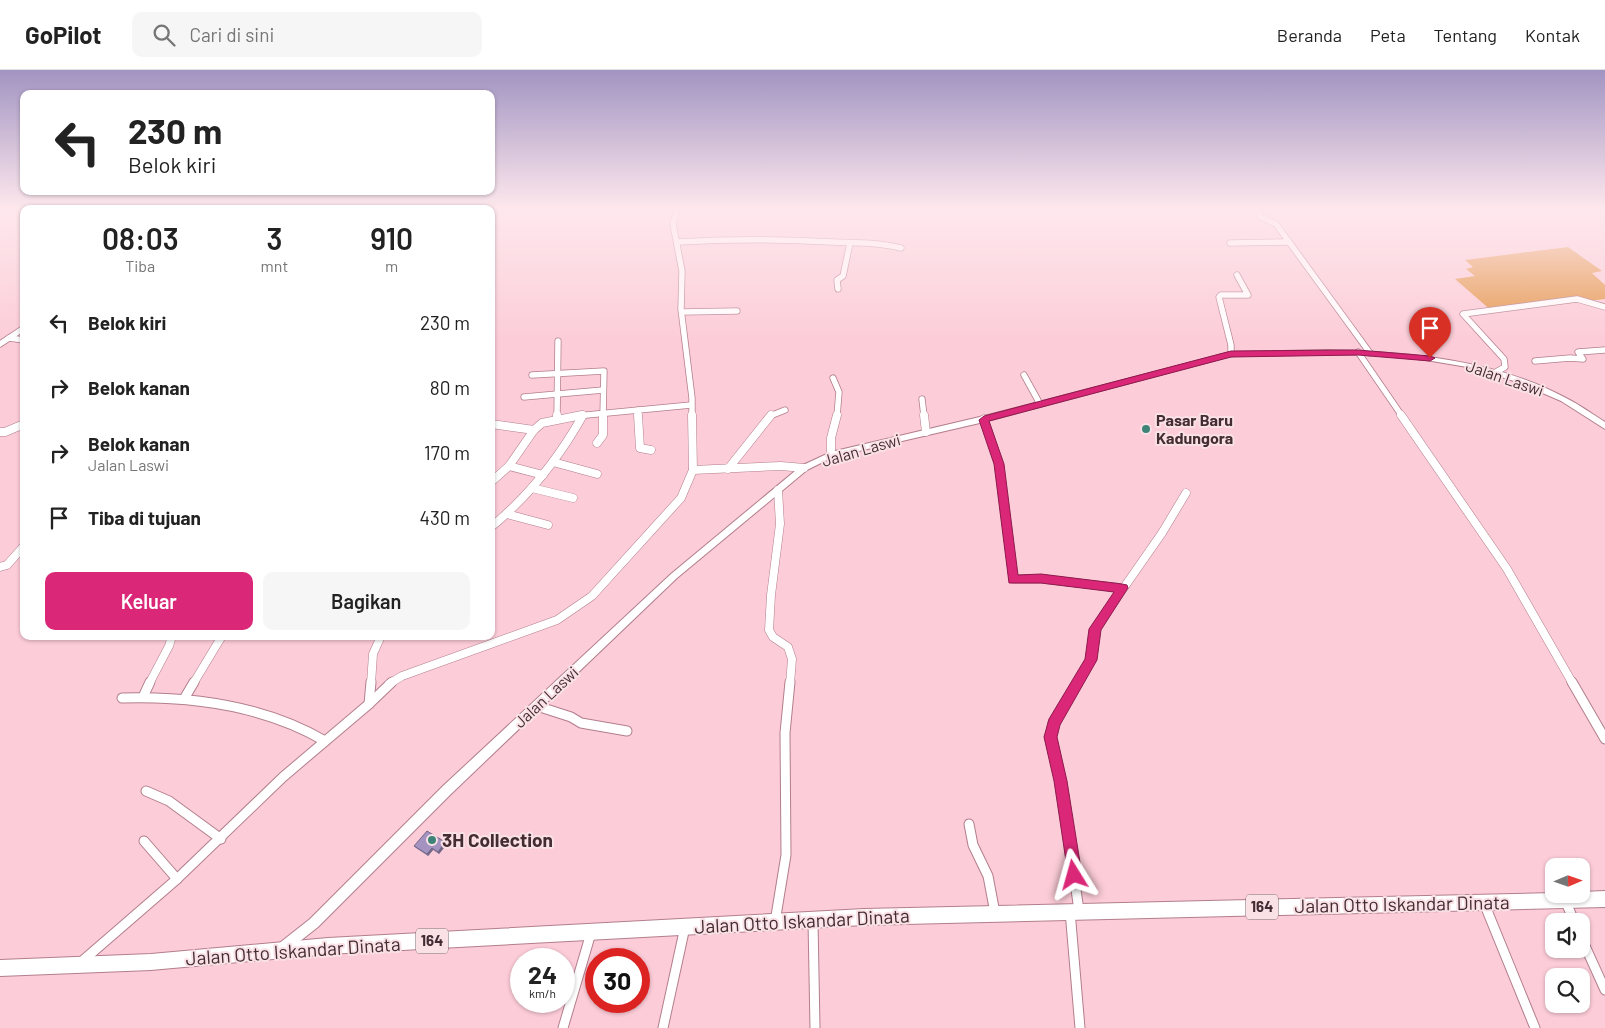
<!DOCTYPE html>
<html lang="id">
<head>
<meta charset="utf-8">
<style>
  body { margin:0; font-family:Barlow,sans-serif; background:#f6f6f6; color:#222; height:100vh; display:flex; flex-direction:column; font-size:19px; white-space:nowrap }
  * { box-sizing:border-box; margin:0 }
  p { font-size:16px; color:#767676 }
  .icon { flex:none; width:28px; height:28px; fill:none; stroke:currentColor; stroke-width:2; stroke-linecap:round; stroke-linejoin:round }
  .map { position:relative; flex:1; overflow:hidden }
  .sheet { position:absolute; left:20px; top:135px; width:475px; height:435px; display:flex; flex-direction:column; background:#fff; border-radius:10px; box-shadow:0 1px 4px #0004 }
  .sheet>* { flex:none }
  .hud { position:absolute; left:20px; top:20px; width:475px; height:105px; border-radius:10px; box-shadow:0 1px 4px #0004; background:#fff; color:#222; overflow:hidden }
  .needle { width:32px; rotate:88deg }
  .buttons { position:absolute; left:1545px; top:788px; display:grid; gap:10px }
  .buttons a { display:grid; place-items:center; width:45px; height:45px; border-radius:10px; background:#fff; box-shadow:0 1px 4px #0004; font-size:25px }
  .speed { position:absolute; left:510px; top:878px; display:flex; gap:10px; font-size:25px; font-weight:700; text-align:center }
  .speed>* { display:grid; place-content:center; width:65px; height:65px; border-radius:50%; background:#fff; box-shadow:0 1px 4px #0004; line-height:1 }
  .speed small { font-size:12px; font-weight:400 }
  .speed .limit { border:8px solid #d22; background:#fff; color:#111 }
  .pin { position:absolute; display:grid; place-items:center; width:42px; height:42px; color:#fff; margin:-51px -21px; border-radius:50% 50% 50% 0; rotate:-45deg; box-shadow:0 0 5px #0007 }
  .pin .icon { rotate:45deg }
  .me { position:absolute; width:55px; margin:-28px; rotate:352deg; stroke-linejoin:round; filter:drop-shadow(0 0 4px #0008) }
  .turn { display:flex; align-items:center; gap:18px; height:105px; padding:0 25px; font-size:22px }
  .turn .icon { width:65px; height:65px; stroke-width:2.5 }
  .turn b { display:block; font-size:35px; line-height:42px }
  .eta { display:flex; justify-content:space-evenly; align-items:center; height:85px; text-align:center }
  .eta b { font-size:30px; font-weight:600; line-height:35px }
  .action { display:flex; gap:10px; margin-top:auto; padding:10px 25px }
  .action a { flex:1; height:58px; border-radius:10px; background:#db2777; color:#fff; font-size:20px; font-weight:600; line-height:58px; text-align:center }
  .action a+a { background:#f6f6f6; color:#222 }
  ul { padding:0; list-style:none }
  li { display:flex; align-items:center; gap:15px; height:65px; padding:0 25px }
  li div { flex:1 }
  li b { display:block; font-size:19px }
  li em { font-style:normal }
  header { display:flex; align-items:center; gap:30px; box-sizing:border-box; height:70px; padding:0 25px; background:#fff; border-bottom:1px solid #e0e0e0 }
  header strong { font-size:24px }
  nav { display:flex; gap:28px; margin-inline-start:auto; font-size:18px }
  .search { width:350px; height:45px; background:#f6f6f6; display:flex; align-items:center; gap:12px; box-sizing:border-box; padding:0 18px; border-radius:10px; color:#767676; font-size:19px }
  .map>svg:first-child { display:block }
  .green { fill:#e4964b }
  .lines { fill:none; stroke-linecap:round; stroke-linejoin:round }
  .minor-far2-casing { stroke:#b37e8c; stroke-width:7 }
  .minor-far1-casing { stroke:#b37e8c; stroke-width:9 }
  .minor-casing { stroke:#b37e8c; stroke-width:11 }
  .tertiary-casing { stroke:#b37e8c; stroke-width:2 }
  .primary-casing { stroke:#b37e8c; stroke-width:2 }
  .minor-far2 { stroke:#fff; stroke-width:5.5 }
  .minor-far1 { stroke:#fff; stroke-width:8 }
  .minor { stroke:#fff; stroke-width:9 }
  .tertiary { fill:#fff; fill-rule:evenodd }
  .primary { fill:#fff; fill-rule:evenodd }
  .wall { fill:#8d7ea5 }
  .shaded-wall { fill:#736786 }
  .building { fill:#a493c0; stroke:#736786 }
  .route { fill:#db2777; stroke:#8e194d }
  .poi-dot { fill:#3e8378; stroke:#f9e1e6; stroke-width:2 }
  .labels { text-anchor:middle; stroke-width:4; stroke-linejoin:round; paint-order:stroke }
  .shield { fill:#f9e1e6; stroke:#7a6268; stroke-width:1 }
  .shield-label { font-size:15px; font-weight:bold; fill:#432c32 }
  .street-label { font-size:16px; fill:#432c32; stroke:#f9e1e6 }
  .poi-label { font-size:16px; font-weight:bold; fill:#432c32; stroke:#f9e1e6; text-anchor:start }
  .near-poi-label { font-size:19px; font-weight:bold; fill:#432c32; stroke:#f9e1e6; text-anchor:start }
  .near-street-label { font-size:19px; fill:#432c32; stroke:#f9e1e6 }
</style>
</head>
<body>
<header>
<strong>GoPilot</strong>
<div class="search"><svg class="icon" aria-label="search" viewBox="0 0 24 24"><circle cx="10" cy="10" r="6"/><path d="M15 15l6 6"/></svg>Cari di sini</div>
<nav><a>Beranda</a><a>Peta</a><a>Tentang</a><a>Kontak</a></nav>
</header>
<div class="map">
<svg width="1605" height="958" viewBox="0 0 1605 958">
  <rect width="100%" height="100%" fill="#fcccd8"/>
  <!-- green -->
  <polygon class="green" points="1568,177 1602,201 1592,203 1605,215 1605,229 1493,242 1455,209 1475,206 1466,199 1473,197 1465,190"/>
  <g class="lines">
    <!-- minor-far2 casing -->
    <g class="minor-far2-casing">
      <g id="minor-far2">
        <polyline points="677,139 673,154 682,201 681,239 692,328 692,346"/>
        <polyline points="1258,139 1260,147 1276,154 1370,283"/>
        <path d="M678,172C729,169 781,169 832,172C855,173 878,172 901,178"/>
        <polyline points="1230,173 1288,172"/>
        <polyline points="838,219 837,210 843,206 850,173"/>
        <polyline points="682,242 737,241"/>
        <polyline points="9,268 24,270"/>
        <polyline points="0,274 24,258"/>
        <polyline points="1358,282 1402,346"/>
        <polyline points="1231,284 1231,275 1219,227 1221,225 1248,225 1237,205"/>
        <polyline points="1535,291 1570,288 1583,289 1578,282 1605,280"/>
        <polyline points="1496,302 1505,297 1504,289 1463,244 1577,229 1605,237"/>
        <polyline points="532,305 604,301 603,346"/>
        <polyline points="1024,305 1040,334"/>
        <polyline points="833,308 839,322 837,346"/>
        <polyline points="524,327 603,320"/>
        <polyline points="922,329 924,346"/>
        <polyline points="638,340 638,346"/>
        <polyline points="557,346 558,271"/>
        <polyline points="576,346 691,335"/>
        <polyline points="770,346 785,340"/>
      </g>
    </g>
    <!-- minor-far1 casing -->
    <g class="minor-far1-casing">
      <g id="minor-far1">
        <polyline points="638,345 640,378 651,380"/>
        <polyline points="924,345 926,362"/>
        <polyline points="1401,345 1507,499 1573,614"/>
        <polyline points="557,349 557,345"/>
        <polyline points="984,349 999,394 1013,509 1041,509 1123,518"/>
        <polyline points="491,354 534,360"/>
        <polyline points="0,362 5,362 24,354"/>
        <polyline points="597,373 603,365 603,345"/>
        <polyline points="831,385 831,368 837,345"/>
        <polyline points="553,392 597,404"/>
        <polyline points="509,396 543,405"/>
        <polyline points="728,399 771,345"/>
        <polyline points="693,400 781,396 804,398"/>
        <polyline points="491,412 509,396 534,360 542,353 582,345"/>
        <polyline points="532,418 573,428"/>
        <polyline points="778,420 780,454 771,525 769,560 773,567 788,577 792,589 790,614"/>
        <polyline points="507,444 548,455"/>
        <path d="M491,457C529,426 559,388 583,345"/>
        <polyline points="0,497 7,495 24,476"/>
        <polyline points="149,614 169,576 172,566"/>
        <polyline points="193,614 222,566"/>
        <polyline points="371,614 373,584 381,566"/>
        <polyline points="389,614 402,606 557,550 592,526 681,428 693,400 692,345"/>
        <polyline points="1077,614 1091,590 1095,559 1162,463 1186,423"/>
      </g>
    </g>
    <!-- minor casing -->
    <g class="minor-casing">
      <g id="minor">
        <polyline points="1078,612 1053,653 1050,667 1061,711 1079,841"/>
        <polyline points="1572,612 1605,669"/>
        <polyline points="143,627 150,612"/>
        <path d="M122,628C191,626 265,636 325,671"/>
        <polyline points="184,629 194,612"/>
        <polyline points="369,634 371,612"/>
        <polyline points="537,636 571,647 581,653 627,661"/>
        <polyline points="146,721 169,731 221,769"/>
        <polyline points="969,754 973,775 988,806 995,843"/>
        <polyline points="144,771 177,809"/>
        <polyline points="1565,830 1574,851"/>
        <polyline points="1484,833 1535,958"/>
        <polyline points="1070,841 1080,958"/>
        <polyline points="813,851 815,958"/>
        <polyline points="775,852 786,785 785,663 790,612"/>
        <polyline points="1581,867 1605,920"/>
        <polyline points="80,893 177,809 283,707 369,634 392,612"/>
        <polyline points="563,958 591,863"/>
        <polyline points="663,958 685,857"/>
      </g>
    </g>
    <!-- tertiary casing -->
    <g class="tertiary-casing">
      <path id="tertiary" d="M1328,280C1409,282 1493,289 1566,328C1580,335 1592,344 1605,352V359L1561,331L1517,312L1473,298L1426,290L1377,285L1328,284L1231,286L984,352L833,387L807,400L677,508L451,724L318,857L285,883L281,885L277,883L275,879L277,875L310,849L443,716L671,504L801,396L831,382L984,346L1231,282Z"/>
    </g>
    <!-- primary casing -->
    <g class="primary-casing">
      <polygon id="primary" points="1605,821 1605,837 864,855 328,884 151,900 0,906 0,890 151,884 328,868 864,839 1554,823 1581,824 1581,822"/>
    </g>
    <!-- minor-far2 -->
    <use href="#minor-far2" class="minor-far2"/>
    <!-- minor-far1 -->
    <use href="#minor-far1" class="minor-far1"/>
    <!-- minor -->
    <use href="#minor" class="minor"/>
    <!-- tertiary -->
    <use href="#tertiary" class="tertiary"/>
    <!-- primary -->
    <use href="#primary" class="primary"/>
  </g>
  <!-- wall -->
  <polygon class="wall" points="445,772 447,774 439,784 433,780 428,786 416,778 414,776"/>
  <!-- shaded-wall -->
  <g class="shaded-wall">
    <polygon points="445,772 447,774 439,784 438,782"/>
    <polygon points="432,778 433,780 428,786 427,784"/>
  </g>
  <!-- building -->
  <polygon class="building" points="427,761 445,772 438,782 432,778 427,784 414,776"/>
  <!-- sky -->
  <linearGradient id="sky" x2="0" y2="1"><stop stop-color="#a294c2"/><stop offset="0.51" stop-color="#fee8ed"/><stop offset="1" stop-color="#fee8ed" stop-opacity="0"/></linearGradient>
  <rect width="1605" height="273" fill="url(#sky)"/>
  <!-- route -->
  <polygon class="route" points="1358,280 1430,286 1435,288 1430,291 1358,285 1231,287 989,351 1004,394 1018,505 1041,504 1122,514 1127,515 1128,518 1101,560 1097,590 1060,655 1057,667 1067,711 1082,805 1079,811 1074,813 1069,811 1054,711 1044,667 1049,649 1085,589 1089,559 1114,522 1041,513 1009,513 994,394 979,350 984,346 1231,281"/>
  <!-- markers -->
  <g class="poi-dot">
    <circle cx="1146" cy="359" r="5"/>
    <circle cx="432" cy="770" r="5"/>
  </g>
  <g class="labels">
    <!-- shield labels -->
    <g class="shield">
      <rect x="1246" y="824.5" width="32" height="25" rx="4"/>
      <rect x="416" y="858.5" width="32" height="25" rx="4"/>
    </g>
    <g class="shield-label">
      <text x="1262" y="842">164</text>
      <text x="432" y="876">164</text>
    </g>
    <!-- street labels -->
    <g class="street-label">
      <text transform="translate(1505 308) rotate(19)" y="6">Jalan Laswi</text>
      <text transform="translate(861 380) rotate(-16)" y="6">Jalan Laswi</text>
      <text transform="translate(546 627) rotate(-43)" y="6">Jalan Laswi</text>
    </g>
    <!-- poi labels -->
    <g class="poi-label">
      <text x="1156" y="356">Pasar Baru<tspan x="1156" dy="18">Kadungora</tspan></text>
    </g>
    <!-- near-poi labels -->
    <g class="near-poi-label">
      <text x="442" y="777">3H Collection</text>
    </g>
    <!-- near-street labels -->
    <g class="near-street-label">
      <text transform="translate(1402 834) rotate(-1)" y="7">Jalan Otto Iskandar Dinata</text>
      <text transform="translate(802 851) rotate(-3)" y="7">Jalan Otto Iskandar Dinata</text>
      <text transform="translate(293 881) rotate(-4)" y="7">Jalan Otto Iskandar Dinata</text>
    </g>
  </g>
</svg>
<div class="buttons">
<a><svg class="needle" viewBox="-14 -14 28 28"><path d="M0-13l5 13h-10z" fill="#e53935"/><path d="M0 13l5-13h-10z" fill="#767676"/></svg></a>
<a><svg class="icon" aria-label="sound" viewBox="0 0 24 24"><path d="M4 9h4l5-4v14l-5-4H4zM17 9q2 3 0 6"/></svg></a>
<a><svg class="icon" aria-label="search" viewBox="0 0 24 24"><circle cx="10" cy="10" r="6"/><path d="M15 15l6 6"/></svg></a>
</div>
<div class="speed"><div>24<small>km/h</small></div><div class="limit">30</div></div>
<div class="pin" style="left:1430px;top:288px;background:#d93025"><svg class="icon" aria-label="arrive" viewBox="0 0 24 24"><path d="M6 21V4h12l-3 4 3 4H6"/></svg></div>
<svg class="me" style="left:1074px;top:805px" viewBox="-20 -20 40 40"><path d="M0-17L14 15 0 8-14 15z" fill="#db2777" stroke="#fff" stroke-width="4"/></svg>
<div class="hud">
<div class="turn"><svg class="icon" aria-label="left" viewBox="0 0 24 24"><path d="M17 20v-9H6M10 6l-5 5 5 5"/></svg><div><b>230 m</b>Belok kiri</div></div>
</div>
<section class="sheet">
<div class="eta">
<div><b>08:03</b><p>Tiba</p></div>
<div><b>3</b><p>mnt</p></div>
<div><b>910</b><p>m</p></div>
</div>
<ul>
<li><svg class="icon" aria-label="left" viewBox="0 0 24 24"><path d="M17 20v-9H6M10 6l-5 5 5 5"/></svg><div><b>Belok kiri</b></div><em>230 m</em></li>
<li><svg class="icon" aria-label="right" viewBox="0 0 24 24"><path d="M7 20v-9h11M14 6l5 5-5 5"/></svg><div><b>Belok kanan</b></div><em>80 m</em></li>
<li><svg class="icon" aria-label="right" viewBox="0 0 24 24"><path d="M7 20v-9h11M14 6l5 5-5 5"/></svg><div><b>Belok kanan</b><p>Jalan Laswi</p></div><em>170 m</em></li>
<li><svg class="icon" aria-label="arrive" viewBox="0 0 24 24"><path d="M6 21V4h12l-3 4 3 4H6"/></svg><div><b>Tiba di tujuan</b></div><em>430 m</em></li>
</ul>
<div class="action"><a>Keluar</a><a>Bagikan</a></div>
</section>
</div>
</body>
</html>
